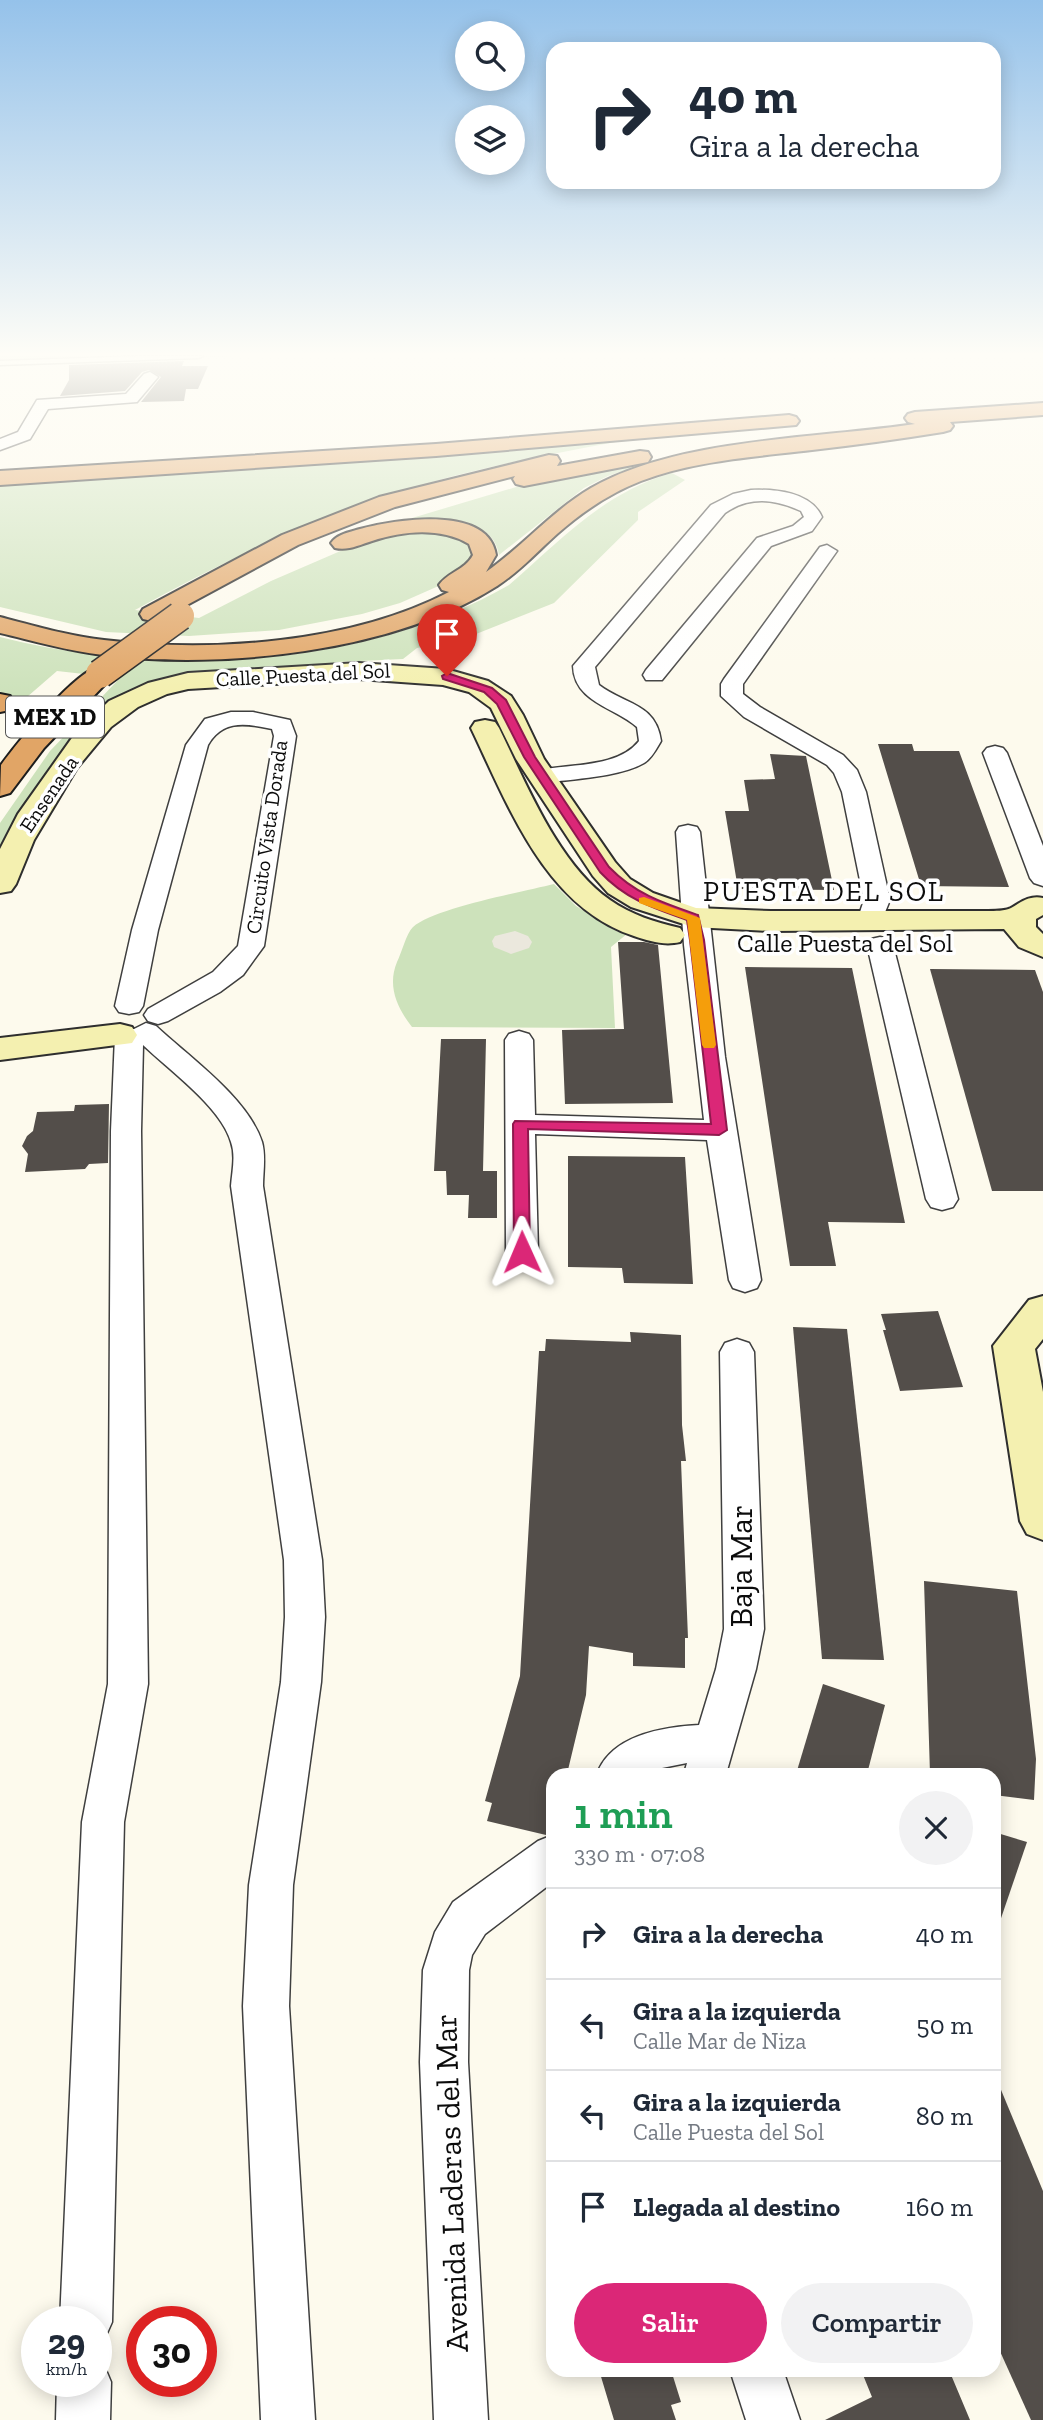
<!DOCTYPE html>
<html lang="es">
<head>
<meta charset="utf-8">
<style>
  body { margin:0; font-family:"Zilla Slab",serif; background:#f2f2f3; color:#1f2937; height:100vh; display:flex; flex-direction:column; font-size:26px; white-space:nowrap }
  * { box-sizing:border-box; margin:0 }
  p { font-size:23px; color:#747a83 }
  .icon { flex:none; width:38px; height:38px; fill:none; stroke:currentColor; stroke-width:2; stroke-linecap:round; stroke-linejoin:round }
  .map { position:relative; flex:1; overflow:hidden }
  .side { position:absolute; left:546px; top:1768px; width:455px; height:609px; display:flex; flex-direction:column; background:#fff; border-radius:21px; box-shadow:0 4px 18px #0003 }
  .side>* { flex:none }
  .banner { position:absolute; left:546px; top:42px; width:455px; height:147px; border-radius:21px; box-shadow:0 4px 18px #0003; background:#fff; color:#1f2937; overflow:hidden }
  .tools { position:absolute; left:455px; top:21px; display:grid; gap:14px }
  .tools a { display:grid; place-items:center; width:70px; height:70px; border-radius:50%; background:#fff; box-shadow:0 4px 18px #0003; font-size:35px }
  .speed { position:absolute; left:21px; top:2306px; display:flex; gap:14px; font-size:35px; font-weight:700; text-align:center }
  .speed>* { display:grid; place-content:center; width:91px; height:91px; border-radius:50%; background:#fff; box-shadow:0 4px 18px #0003; line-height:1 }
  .speed small { font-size:18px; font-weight:400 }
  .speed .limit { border:10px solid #d22; background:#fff; color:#111 }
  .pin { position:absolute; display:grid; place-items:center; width:60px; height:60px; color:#fff; margin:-72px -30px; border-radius:50% 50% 50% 0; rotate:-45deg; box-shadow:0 0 7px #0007 }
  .pin .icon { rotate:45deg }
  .me { position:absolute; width:77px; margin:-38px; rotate:359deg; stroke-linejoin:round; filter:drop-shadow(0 0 5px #0008) }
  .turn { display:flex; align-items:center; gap:24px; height:147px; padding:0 28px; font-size:32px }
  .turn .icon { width:91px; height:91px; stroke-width:2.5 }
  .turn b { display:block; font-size:49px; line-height:60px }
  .round { display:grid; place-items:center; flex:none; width:74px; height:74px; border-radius:37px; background:#f2f2f3 }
  .head { display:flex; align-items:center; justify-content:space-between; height:119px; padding:0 28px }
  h1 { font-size:42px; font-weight:600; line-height:52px; color:#1e9e55 }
  .primary-button { display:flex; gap:14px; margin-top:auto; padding:14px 28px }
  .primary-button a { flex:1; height:80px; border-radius:42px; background:#db2777; color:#fff; font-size:28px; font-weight:600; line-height:80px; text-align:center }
  .primary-button a+a { background:#f2f2f3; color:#1f2937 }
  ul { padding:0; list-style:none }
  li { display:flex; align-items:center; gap:21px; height:91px; padding:0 28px; border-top:2px solid #e0e1e3 }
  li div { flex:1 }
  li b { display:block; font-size:26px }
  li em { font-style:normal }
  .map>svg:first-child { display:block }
  .green { fill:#cde2bb }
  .plaza { fill:#ebe8dd }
  .building { fill:#534e4a }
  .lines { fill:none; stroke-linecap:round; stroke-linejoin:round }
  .lane-casing { stroke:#3f3f3f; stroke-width:3 }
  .street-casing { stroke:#3f3f3f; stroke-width:3 }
  .secondary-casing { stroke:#2e2e2e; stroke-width:4 }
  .highway-casing { stroke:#1d1d1d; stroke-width:4 }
  .lane { fill:#fff; fill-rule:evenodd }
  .street { fill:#fff; fill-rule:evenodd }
  .secondary { fill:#f4f0b0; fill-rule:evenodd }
  .highway { fill:#e1a566; fill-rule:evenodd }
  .highway-bridge-casing { stroke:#1d1d1d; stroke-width:31; stroke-linecap:butt }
  .highway-bridge { stroke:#e1a566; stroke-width:28 }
  .route { fill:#db2777; stroke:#8e194d; stroke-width:2 }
  .slow { fill:#f59e0b }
  .labels { text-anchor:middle; stroke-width:7; stroke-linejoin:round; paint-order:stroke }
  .far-street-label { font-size:21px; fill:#0c0c0c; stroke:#fff }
  .shield { fill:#fff; stroke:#555; stroke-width:2 }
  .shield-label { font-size:24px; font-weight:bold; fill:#0c0c0c }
  .street-label { font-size:26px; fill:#0c0c0c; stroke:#fff }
  .neighbourhood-label { font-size:28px; letter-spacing:2px; fill:#0c0c0c; stroke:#fff }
  .near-street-label { font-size:32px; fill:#0c0c0c; stroke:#fff }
</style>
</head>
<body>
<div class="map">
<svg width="1043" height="2420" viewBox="0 0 1043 2420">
  <rect width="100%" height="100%" fill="#fdfaed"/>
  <!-- green -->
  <g class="green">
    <polygon points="0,356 243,356 0,364"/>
    <path d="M614,440L616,442C556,453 497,464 439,480C332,510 232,556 135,610L199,618L271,581L359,543L396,531L454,533L479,550L459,577L400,603L362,614L279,630L189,636L106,632L0,607V486L403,459Z"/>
    <path d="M655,460L608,476L584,488L499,555C494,518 441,518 412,518L516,487L616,465Z"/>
    <path d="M672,473L685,480L638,512V520L554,603L466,638L417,648L403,659L337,662V664L172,677L122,696L0,868V823L50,751L120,678L57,671L12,710L0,691V637C161,678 363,669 509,585C562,539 603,493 672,473Z"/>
    <path d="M554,884L576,906L618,932L630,925L633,929L611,947L615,1028L412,1027C397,1008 387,986 397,962C402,952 406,934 413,927C435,908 522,892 554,884Z"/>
  </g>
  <!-- plaza -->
  <polygon class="plaza" points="515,931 528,936 532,942 529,948 511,954 494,947 492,941 495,936"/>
  <!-- building -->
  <g class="building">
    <polygon points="184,361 182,366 208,366 198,389 186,389 184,401 141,402 161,377 149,370 142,372 125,391 60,396 69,380 69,365"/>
    <polygon points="878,744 912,744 914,751 959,751 1009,887 921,886"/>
    <polygon points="770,754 806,756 834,890 738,889 725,811 749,811 744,780 775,779"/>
    <polygon points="618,942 644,942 658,945 673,1103 565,1104 562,1030 624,1029"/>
    <polygon points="745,967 852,968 905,1223 828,1222 836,1266 790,1266"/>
    <polygon points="930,969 1035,970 1043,992 1043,1191 992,1191"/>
    <polygon points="441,1039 486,1039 483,1171 497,1171 497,1218 468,1218 469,1195 447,1195 446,1171 434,1171"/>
    <polygon points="109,1104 108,1163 89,1164 85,1169 25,1172 28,1154 22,1146 27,1136 33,1131 37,1112 74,1111 75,1105"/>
    <polygon points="568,1156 685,1157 693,1284 624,1283 622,1268 568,1267"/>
    <polygon points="938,1311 963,1387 900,1391 883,1330 886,1330 881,1314"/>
    <polygon points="793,1327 847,1329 884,1660 822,1659"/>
    <polygon points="630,1332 681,1335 682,1425 686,1461 681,1461 688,1638 685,1638 685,1668 633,1666 633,1653 589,1646 586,1695 567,1774 553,1774 553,1833 546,1835 487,1821 492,1803 485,1801 520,1676 539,1351 545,1351 546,1339 631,1342"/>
    <polygon points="924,1581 1017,1591 1036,1759 1034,1800 994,1795 994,1774 930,1774"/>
    <polygon points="823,1684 885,1705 867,1774 796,1774"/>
    <polygon points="994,1832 1027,1842 998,1927 994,1926"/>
    <polygon points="994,2073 1043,2191 1043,2420 1031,2420 994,2338"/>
    <polygon points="599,2370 671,2370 681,2402 671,2405 676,2420 614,2420"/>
    <polygon points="861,2370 949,2370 970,2420 825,2420 872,2397"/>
  </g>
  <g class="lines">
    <!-- lane casing -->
    <g class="lane-casing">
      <polygon id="lane" points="140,356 203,356 199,358 0,365 0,361"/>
    </g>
    <!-- street casing -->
    <g class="street-casing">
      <g id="street">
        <polygon points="150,372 158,377 137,402 48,409 30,439 0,450 0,439 18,432 37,400 126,394 144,374"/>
        <path d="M751,490C775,489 811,492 822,517L812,531L771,546L662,680H646L643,675L646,670L757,538L793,526L804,517L801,511C774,499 750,496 725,513L595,667L599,685C625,705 656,703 661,741C657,748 651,759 644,763C620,777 572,779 544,783L536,781L532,776L536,771C568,763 617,769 639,741L637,727C614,707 574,702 573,666L711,505L733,494Z"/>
        <polygon points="827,545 837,551 743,684 743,694 760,707 843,755 857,770 866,792 890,900 879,927 870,929 861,927 857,921 864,900 842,792 834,773 827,765 744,717 721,696 721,684 724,679 820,547"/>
        <path d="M231,712H253L290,720L296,736L264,946L243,975L220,992L168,1021L158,1024L148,1021L144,1015L148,1009L213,972L238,946L274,736L272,729L267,728C243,723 222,721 208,745L158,930L143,1006L139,1012L129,1014L119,1012L115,1006L132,930L186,745L205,719Z"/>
        <polygon points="995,746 1003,748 1007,753 1043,846 1043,886 1034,883 1030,878 983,753 987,748"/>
        <polygon points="688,825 697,827 700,832 725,1057 761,1280 757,1288 745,1292 733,1288 729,1280 707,1140 535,1134 538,1252 533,1260 522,1263 511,1260 506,1252 505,1040 509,1034 519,1031 529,1034 533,1040 535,1115 704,1120 684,945 676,832 679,827"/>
        <polygon points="880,937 889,939 893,945 958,1199 953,1207 942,1210 931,1207 926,1199 867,945 871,939"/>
        <path d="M146,1023L156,1026C189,1057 248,1098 262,1142C266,1156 263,1172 263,1186L322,1560L325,1617L321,1682L293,1885L289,2006L315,2420H261L243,2006L249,1885L281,1682L285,1617L284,1560L231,1186C232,1172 236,1156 231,1142C221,1107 169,1070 143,1045L141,1131L148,1684L124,1822L112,2322L104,2340L96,2344V2322H60L82,1822L108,1684L111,1131L115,1036L119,1030L134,1029Z"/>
        <path d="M737,1339L749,1343L754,1352L764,1629L756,1669L726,1774H684L687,1763L657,1769L649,1774H597C611,1735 662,1727 699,1725L716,1669L724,1629L720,1352L725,1343Z"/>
        <polygon points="553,1835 553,1882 485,1934 472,1955 469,1970 468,2062 488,2420 434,2420 420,2062 423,1970 435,1932 453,1902 538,1841"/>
        <polygon points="96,2360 103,2363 111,2382 110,2420 56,2420 57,2382 96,2382"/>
        <polygon points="730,2370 783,2370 800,2420 746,2420"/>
      </g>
    </g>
    <!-- secondary casing -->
    <g class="secondary-casing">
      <g id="secondary">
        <path d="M359,663L446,669L488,681L511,696L523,715L544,759L615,862L630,879L653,893L696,908L771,911H988C995,911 1005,911 1011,908C1021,902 1030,895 1043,898V915L1036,919V927L1043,934V957L1019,947L1004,929L771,931L693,927L631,907L608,893L593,876L516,759L491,708L469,692L443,685L359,679L188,689L167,694L138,707L111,727L77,768L34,840L16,884L11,891L0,893V849L18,814L74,735L109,701L148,683L188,673Z"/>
        <path d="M485,720L495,722L499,728C526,783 558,864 610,900C631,915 655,922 680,928L685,935L680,942C664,946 649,941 634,936C545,907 508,805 471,728L475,722Z"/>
        <polygon points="120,1024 132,1027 137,1035 132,1043 0,1060 0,1038"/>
        <polygon points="1043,1296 1043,1339 1035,1349 1043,1392 1043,1540 1027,1534 1020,1521 993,1346 1029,1300"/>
      </g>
    </g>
    <!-- highway casing -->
    <g class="highway-casing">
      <g id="highway">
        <path d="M1043,403V415L950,422L953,426L950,430L943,432C900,439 856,445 812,450C755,457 696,460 641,481C610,493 582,512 557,534C537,552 519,572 497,586C394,652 223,670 103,655C68,651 34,641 0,633V617C35,626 69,636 104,640C213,653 351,643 449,592L442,590L439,585C448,572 465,570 473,555L469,544C440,527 403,531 372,541C359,545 348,551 335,548L331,543C337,534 350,532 360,529C394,520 488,504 496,555L486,572C523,546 552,511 591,488C679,438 814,439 915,424L908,422L905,418L908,414L915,412Z"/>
        <polygon points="789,415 796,417 799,421 796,425 436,456 0,485 0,471 436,444"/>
        <polygon points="640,451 648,452 651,457 648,462 524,486 516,484 513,479 515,476 395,507 298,545 161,619 152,621 143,619 140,614 143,609 282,535 379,497 549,455 557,456 560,461 557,466 546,468"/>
        <path d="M100,666L109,668L113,674L109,680L44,748L10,793L0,796L1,765C18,742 74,672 100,666Z"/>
        <polygon points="0,694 10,696 13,702 10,710 0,712"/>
      </g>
    </g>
    <!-- lane -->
    <use href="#lane" class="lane"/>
    <!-- street -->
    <use href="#street" class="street"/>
    <!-- secondary -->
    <use href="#secondary" class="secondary"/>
    <!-- highway -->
    <use href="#highway" class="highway"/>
    <!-- highway-bridge casing -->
    <g class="highway-bridge-casing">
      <polyline id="highway-bridge" points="100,674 180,616"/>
    </g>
    <!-- highway-bridge -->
    <use href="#highway-bridge" class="highway-bridge"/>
  </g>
  <!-- sky -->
  <linearGradient id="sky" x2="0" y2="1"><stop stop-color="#95c2ea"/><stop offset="0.51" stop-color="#fefdf7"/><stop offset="1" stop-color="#fefdf7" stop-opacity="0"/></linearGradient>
  <rect width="1043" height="695" fill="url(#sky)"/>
  <!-- route -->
  <path class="route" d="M447,673L492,688L506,700L535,757L609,867C635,894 663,903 698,915L704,940L727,1130L719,1135L528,1129L530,1252L522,1258L514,1252L513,1124L515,1121L711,1124L690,940L687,920C653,908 625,899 600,872L524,757L497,704L484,692L443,679L442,676Z"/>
  <!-- slow -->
  <polygon class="slow" points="644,897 700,918 716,1045 714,1048 704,1048 702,1045 687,920 639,903 639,898"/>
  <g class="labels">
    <!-- far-street labels -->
    <g class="far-street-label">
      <text transform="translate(303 675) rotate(-3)" y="7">Calle Puesta del Sol</text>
      <text transform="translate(49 794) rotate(-56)" y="7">Ensenada</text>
      <text transform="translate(267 837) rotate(-82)" y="7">Circuito Vista Dorada</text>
    </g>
    <!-- shield labels -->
    <rect class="shield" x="6" y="696.5" width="98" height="41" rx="5"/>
    <g class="shield-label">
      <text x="55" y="725">MEX 1D</text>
    </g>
    <!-- street labels -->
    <g class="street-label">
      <text x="845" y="952">Calle Puesta del Sol</text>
    </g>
    <!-- neighbourhood labels -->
    <g class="neighbourhood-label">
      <text x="824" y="901">PUESTA DEL SOL</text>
    </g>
    <!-- near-street labels -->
    <g class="near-street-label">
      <text transform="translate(741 1566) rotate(-90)" y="11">Baja Mar</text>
      <text transform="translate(451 2183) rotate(-92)" y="11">Avenida Laderas del Mar</text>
    </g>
  </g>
</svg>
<div class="tools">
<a><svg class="icon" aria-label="search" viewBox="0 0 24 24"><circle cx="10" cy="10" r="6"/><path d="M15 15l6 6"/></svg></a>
<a><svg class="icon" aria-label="layers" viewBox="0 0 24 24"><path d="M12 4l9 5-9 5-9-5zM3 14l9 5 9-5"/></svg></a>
</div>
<div class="speed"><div>29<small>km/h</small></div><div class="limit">30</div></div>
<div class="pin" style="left:447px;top:676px;background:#d93025"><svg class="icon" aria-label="arrive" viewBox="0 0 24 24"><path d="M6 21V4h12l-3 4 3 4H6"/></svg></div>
<svg class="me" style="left:522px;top:1252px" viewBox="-20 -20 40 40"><path d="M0-17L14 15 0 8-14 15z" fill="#db2777" stroke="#fff" stroke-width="4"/></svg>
<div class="banner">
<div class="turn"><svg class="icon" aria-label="right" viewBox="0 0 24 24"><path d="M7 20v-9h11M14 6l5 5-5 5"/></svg><div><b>40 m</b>Gira a la derecha</div></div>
</div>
<section class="side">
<div class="head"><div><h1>1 min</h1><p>330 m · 07:08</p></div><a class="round"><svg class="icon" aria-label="close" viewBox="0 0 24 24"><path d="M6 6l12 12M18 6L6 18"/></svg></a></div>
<ul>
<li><svg class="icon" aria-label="right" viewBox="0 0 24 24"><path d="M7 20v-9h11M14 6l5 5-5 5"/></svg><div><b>Gira a la derecha</b></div><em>40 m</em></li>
<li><svg class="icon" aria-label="left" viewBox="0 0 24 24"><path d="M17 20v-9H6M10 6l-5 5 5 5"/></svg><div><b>Gira a la izquierda</b><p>Calle Mar de Niza</p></div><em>50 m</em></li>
<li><svg class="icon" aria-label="left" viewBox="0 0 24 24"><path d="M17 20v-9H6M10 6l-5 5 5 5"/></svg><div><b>Gira a la izquierda</b><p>Calle Puesta del Sol</p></div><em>80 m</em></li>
<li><svg class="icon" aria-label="arrive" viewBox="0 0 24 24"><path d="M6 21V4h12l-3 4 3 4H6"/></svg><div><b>Llegada al destino</b></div><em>160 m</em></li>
</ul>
<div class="primary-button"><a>Salir</a><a>Compartir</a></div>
</section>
</div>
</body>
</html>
